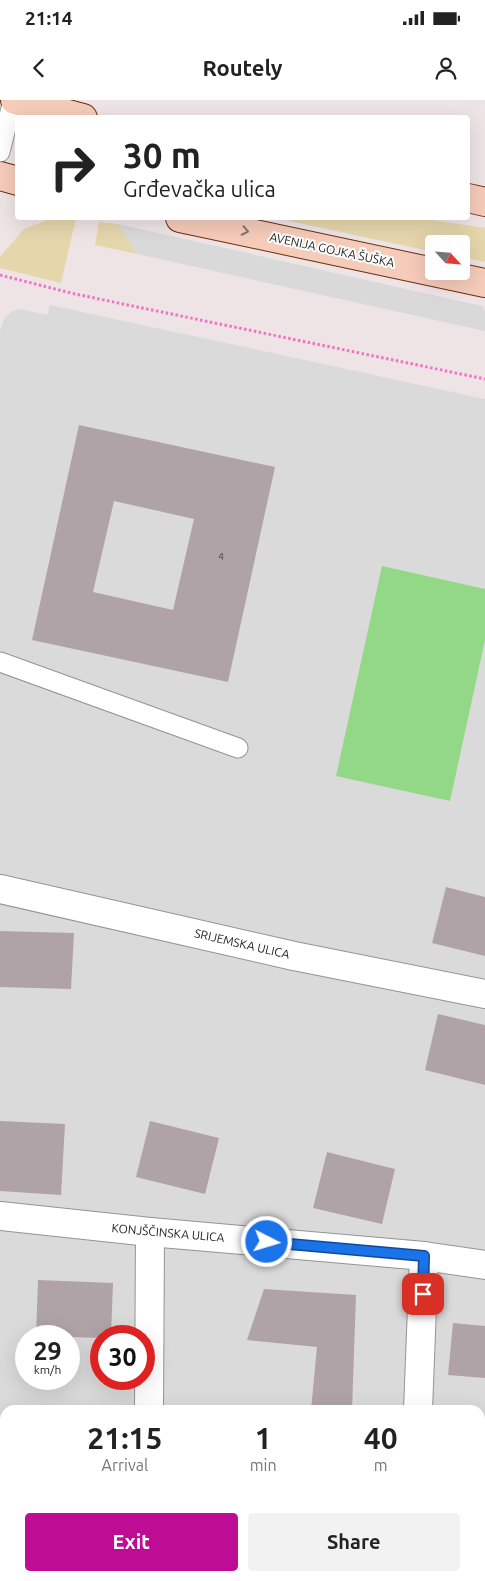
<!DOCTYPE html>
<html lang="en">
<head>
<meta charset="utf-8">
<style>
  body { margin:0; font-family:Ubuntu,sans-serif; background:#f2f2f2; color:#222; height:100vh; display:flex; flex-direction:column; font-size:19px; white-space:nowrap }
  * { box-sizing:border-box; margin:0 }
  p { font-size:16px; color:#767676 }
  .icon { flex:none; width:28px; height:28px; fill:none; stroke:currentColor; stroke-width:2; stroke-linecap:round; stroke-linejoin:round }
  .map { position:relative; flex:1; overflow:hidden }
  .panel { position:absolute; left:0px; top:1305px; width:485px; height:176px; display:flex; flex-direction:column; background:#fff; border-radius:15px 15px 0 0; box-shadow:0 5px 20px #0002 }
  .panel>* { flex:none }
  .hud { position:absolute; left:15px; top:15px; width:455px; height:105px; border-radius:5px; box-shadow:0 5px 20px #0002; background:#fff; color:#222; overflow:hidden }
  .needle { width:32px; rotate:116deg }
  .fabs { position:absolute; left:425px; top:135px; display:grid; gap:10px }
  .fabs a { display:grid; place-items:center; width:45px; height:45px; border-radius:5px; background:#fff; box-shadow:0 5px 20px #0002; font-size:25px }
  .speed { position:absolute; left:15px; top:1225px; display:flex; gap:10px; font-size:25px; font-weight:700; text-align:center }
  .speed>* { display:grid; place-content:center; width:65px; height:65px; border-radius:50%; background:#fff; box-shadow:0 5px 20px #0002; line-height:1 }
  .speed small { font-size:12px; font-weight:400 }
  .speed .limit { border:8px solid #d22; background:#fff; color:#111 }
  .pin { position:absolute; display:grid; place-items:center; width:42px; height:42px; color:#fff; margin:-21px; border-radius:10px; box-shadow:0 2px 8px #0006 }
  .me { position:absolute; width:55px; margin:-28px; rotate:95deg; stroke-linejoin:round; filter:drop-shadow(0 0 4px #0008) }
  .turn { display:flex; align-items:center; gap:18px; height:105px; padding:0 25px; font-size:22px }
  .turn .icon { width:65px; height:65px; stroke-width:2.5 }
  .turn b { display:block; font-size:35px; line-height:42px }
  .eta { display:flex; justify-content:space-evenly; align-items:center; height:85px; text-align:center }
  .eta b { font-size:30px; font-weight:700; line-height:35px }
  .cta { display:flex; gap:10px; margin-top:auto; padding:10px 25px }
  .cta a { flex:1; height:58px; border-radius:5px; background:#be0d94; color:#fff; font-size:20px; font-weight:700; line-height:58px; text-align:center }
  .cta a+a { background:#f2f2f2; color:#222 }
  .status { display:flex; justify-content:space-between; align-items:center; height:35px; padding:0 25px; background:#fff; direction:ltr }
  .status svg { height:14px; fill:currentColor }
  header { display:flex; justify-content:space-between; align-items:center; height:65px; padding:0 25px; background:#fff; font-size:22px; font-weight:700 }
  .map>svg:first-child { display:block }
  .residential { fill:#dbdadb; fill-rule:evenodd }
  .grass { fill:#e5d6ac }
  .pitch { fill:#93d886 }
  .parking { fill:#d9d9d9 }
  .building { fill:#afa3a7; fill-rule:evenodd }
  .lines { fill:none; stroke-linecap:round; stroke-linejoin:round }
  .service-casing { stroke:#949494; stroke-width:21 }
  .minor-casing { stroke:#949494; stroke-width:30 }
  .secondary-casing { stroke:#6d2d0c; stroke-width:30 }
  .path { stroke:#f172c6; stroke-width:3; stroke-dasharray:2.5 2.5; stroke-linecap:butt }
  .service { stroke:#fff; stroke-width:19 }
  .minor { stroke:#fff; stroke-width:28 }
  .secondary { stroke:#f5cbba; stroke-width:28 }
  .oneway { stroke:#89746c }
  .route-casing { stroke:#114b97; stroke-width:12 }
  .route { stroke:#1a73e8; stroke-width:9 }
  .labels { text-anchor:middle; stroke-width:4; stroke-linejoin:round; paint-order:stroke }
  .number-label { font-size:10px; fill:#423e40 }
  .street-label { font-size:12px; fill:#1d1d1d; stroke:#fff }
</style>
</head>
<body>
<div class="status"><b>21:14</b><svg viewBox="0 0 49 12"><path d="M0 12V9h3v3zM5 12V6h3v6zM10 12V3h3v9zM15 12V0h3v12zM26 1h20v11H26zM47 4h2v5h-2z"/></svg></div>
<header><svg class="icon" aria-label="back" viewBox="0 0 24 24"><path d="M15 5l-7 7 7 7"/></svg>Routely<svg class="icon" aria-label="person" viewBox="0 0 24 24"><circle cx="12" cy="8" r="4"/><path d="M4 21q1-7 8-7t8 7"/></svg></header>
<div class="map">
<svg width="485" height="1481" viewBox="0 0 485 1481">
  <rect width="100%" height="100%" fill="#eee4e5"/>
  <!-- residential -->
  <path class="residential" d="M50,205L485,299V1481H0V230L5,217L13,211L20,209L47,215ZM26,1236H69V1279H26ZM101,1236H144V1279H101ZM5,1310H480V1476H5Z"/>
  <!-- grass -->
  <g class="grass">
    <polygon points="53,118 76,118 61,183 0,168 0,157 24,129"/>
    <polygon points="275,118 420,118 485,128 485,162 461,157 461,144 434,144 434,152"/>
    <polygon points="99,122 118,124 137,154 95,145"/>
  </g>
  <!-- pitch -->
  <polygon class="pitch" points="382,466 485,489 485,540 450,701 336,676"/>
  <!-- parking -->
  <polygon class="parking" points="118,124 482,206 485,211 485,231 137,154"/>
  <!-- building -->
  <g class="building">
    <path d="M79,325L275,367L228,582L32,540ZM114,401L194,419L173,510L93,492Z"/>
    <polygon points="446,787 485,797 485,856 432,843"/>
    <polygon points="0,831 74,833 71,889 0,887"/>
    <polygon points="438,914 485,925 485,985 425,970"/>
    <polygon points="0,1021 65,1024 61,1095 0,1091"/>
    <polygon points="150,1021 219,1038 205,1094 136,1077"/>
    <polygon points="327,1052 395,1069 382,1124 313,1108"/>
    <polygon points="38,1180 113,1183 111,1236 101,1236 101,1238 36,1236"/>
    <polygon points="264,1189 356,1195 352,1310 311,1310 317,1247 247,1240"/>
    <polygon points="453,1223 485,1226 485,1278 448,1275"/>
  </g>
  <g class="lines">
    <!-- service casing -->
    <g class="service-casing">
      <g id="service">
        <polyline points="0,52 13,0"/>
        <polyline points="0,562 238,648"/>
      </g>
    </g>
    <!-- minor casing -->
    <g class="minor-casing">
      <g id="minor">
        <polyline points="0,789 294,856 485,894"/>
        <polyline points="0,1116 150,1132 424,1156 485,1165"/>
        <polyline points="149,1310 150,1132"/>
        <polyline points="418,1310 424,1156"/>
        <polyline points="148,1481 148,1476"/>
        <polyline points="410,1481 411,1476"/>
      </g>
    </g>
    <!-- secondary casing -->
    <g class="secondary-casing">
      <g id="secondary">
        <polyline points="15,0 83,18"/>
        <polyline points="0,76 18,81"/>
        <polyline points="468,98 485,102"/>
        <polyline points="180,118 485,183"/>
      </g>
    </g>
    <!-- path -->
    <polyline class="path" points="0,175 75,194 485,279"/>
    <!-- service -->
    <use href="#service" class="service"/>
    <!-- minor -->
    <use href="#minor" class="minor"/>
    <!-- secondary -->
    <use href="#secondary" class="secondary"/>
  </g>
  <!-- one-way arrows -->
  <defs><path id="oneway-chevron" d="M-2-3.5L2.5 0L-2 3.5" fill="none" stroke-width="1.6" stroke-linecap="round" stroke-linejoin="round" transform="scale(1.25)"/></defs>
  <use class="oneway" href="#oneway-chevron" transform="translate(245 131) rotate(12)"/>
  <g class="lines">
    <!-- route casing -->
    <g class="route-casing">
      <polyline id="route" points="267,1142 424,1156 423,1194"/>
    </g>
    <!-- route -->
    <use href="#route" class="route"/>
  </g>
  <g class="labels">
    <!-- number labels -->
    <g class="number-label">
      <text x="221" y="460">4</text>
    </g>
    <!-- street labels -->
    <g class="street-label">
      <text transform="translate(332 150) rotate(12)" y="4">AVENIJA GOJKA ŠUŠKA</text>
      <text transform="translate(242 844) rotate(13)" y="4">SRIJEMSKA ULICA</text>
      <text transform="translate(168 1133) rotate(5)" y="4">KONJŠČINSKA ULICA</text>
    </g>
  </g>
</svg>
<div class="fabs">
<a><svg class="needle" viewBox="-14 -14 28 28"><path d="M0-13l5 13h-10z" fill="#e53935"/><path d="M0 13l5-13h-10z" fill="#767676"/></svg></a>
</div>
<div class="speed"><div>29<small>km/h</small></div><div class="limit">30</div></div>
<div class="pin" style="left:423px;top:1194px;background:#d93025"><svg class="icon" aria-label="arrive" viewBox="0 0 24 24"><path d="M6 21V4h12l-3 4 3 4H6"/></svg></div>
<svg class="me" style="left:267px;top:1142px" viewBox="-20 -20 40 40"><circle r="17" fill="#1a73e8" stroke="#fff" stroke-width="3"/><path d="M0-11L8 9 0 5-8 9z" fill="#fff"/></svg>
<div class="hud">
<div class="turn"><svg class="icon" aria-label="right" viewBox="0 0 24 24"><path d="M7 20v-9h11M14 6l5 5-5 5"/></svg><div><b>30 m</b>Grđevačka ulica</div></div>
</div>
<section class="panel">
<div class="eta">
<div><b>21:15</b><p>Arrival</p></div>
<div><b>1</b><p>min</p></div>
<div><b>40</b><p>m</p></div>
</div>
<div class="cta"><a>Exit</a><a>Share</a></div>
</section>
</div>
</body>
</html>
